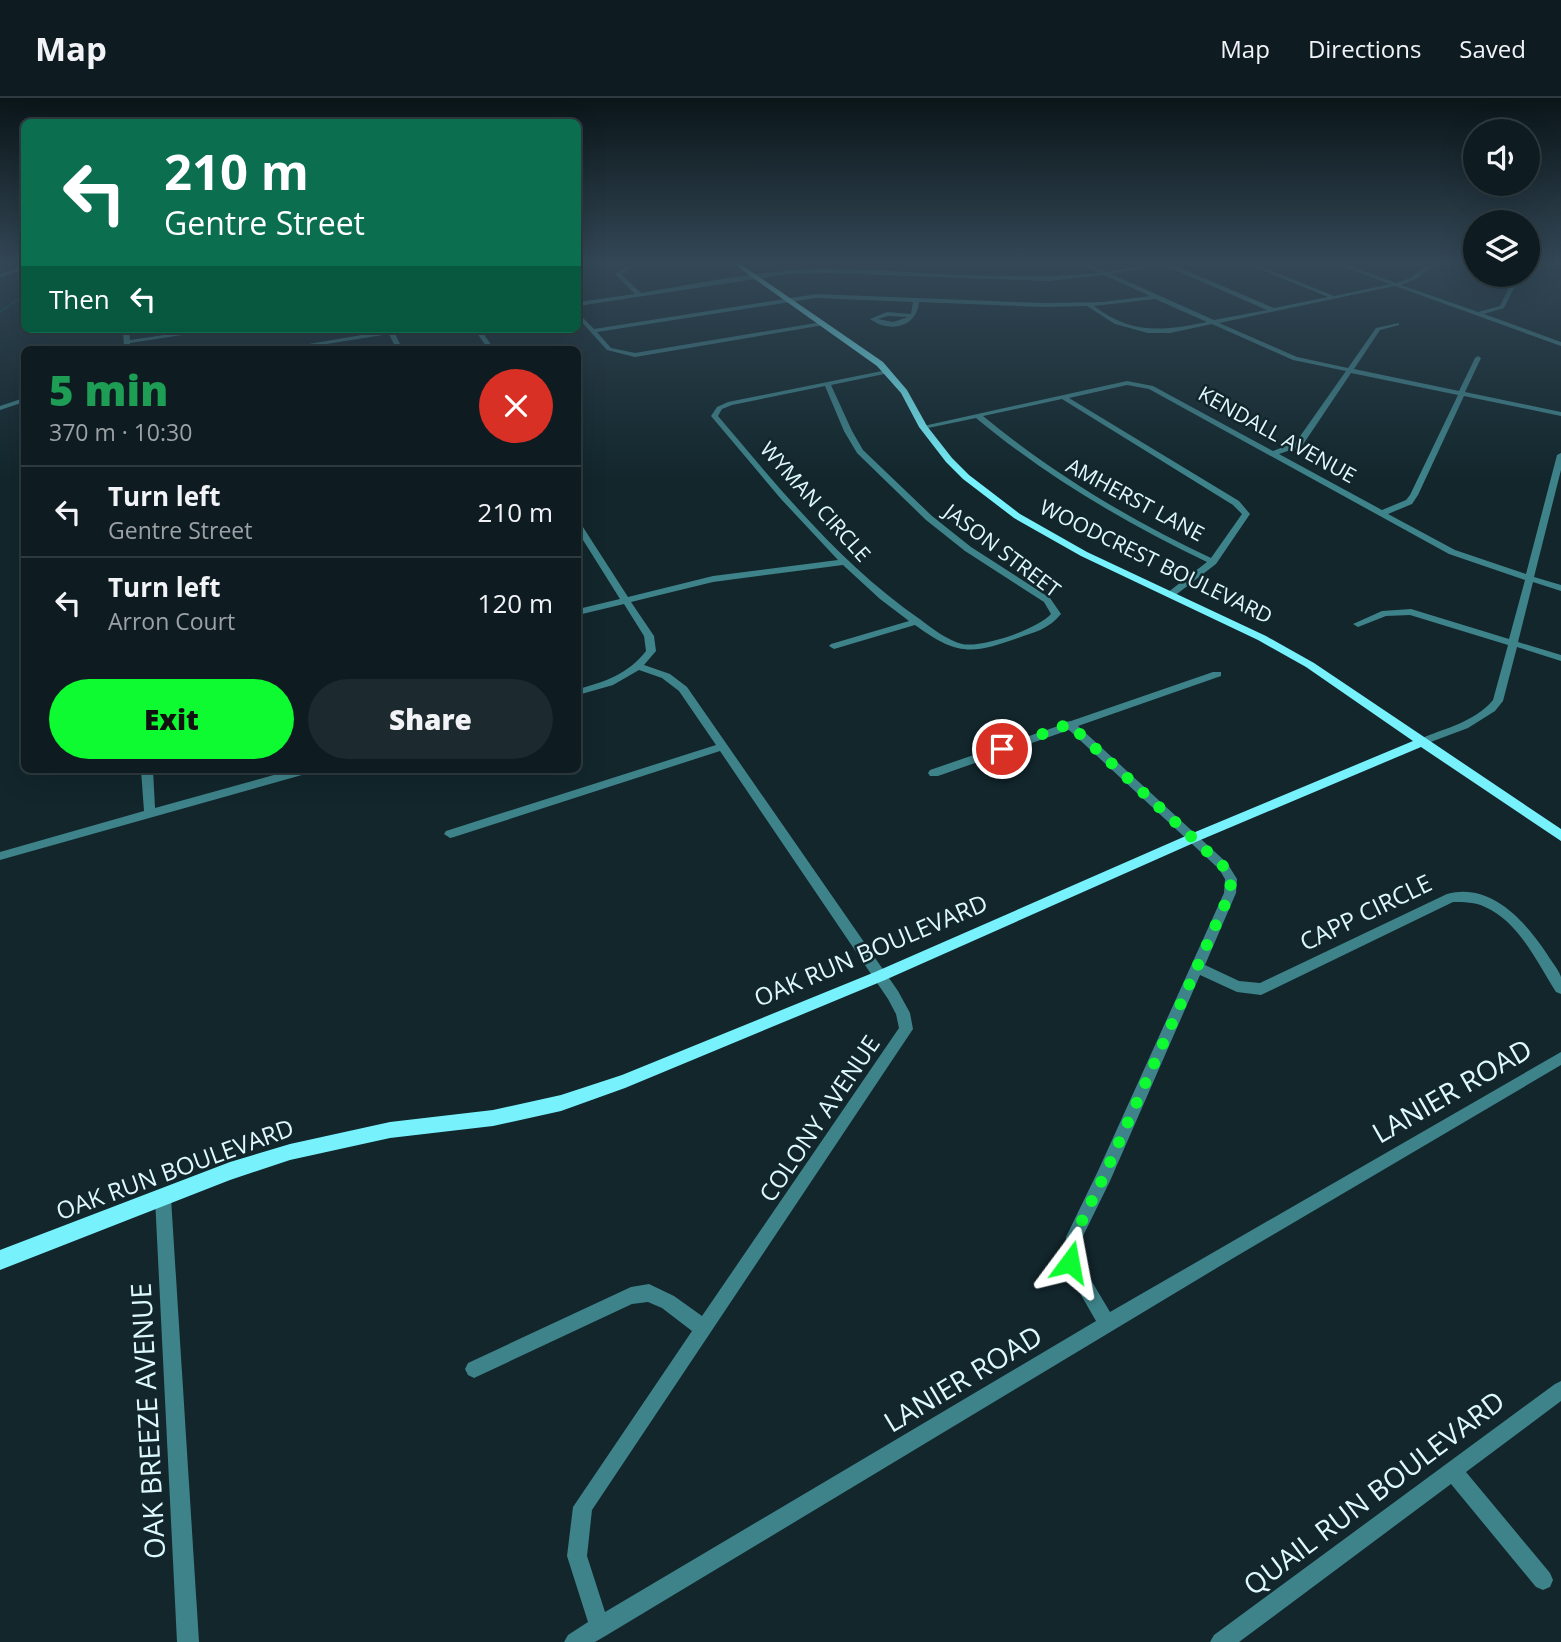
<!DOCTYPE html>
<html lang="en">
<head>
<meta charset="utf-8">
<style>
  body { margin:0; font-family:"Open Sans",sans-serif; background:#1c292e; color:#f1f3f6; height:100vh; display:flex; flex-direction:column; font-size:26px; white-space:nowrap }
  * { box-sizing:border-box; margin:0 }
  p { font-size:23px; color:#9ba1a5 }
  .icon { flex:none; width:38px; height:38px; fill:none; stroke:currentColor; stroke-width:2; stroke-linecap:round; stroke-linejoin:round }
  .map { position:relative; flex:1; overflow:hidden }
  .side { position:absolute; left:21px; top:248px; width:560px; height:427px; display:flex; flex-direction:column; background:#0e1c21; border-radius:10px; box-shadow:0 7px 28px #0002,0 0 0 2px #2e3a3f }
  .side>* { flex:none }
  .banner { position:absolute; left:21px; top:21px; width:560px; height:214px; border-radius:10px; box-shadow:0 7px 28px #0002,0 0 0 2px #2e3a3f; background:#0b6e4f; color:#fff; overflow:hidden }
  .tools { position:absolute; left:1463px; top:21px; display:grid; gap:14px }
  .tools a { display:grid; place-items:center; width:77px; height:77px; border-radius:50%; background:#0e1c21; box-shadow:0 7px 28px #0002,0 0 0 2px #2e3a3f; font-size:35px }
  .pin { position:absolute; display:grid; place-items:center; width:60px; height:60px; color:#fff; margin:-30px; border:4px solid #fff; border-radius:50%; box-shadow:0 2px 7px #0007 }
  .me { position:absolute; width:77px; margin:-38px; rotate:13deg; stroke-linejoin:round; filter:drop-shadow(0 0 5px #0008) }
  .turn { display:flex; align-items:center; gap:24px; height:147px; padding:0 28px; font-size:32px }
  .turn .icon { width:91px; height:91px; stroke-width:2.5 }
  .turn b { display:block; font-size:49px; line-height:60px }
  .then { display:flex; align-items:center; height:66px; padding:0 28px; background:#0003; gap:14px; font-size:26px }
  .round { display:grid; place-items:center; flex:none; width:74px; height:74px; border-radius:37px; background:#1c292e }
  .headline { display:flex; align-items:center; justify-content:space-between; height:119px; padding:0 28px }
  h1 { font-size:42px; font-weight:800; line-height:52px; color:#1e9e55 }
  .button { display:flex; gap:14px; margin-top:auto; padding:14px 28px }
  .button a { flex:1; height:80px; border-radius:42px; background:#0efa31; color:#111; font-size:28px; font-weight:800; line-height:80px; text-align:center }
  .button a+a { background:#1c292e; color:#f1f3f6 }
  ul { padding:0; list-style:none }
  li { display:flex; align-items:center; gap:21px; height:91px; padding:0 28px; border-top:2px solid #2e3a3f }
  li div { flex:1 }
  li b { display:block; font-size:26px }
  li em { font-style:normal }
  header { display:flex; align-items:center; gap:42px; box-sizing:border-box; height:98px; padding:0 35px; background:#0e1c21; border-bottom:2px solid #2e3a3f }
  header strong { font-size:33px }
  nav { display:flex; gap:38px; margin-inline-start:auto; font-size:24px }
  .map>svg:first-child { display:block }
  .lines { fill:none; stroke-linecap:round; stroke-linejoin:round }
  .stream { stroke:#0c4a37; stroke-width:2 }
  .street { fill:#3e838a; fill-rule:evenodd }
  .secondary { fill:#77f2fc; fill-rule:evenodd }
  .route { stroke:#0efa31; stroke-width:12; stroke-dasharray:0 21.6 }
  .labels { text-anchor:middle; stroke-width:5; stroke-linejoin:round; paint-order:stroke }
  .far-street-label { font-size:21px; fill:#def9fe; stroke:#12262c }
  .street-label { font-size:24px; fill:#def9fe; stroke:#12262c }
  .near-street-label { font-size:28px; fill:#def9fe; stroke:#12262c }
</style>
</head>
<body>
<header>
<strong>Map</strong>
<nav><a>Map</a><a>Directions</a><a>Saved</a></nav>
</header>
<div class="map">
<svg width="1561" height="1544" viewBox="0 0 1561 1544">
  <rect width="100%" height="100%" fill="#12262c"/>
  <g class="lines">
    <!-- stream -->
    <polyline class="stream" points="0,214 24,197"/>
    <!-- street -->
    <g class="street">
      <path d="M643,165H656L631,170L621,176L641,195C702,185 765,171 827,171C917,172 1009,184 1099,175L1079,165H1086L1106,174L1157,165H1169L1274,210L1328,199L1245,165H1252L1334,198L1390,186L1334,165H1342L1396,185L1410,180L1431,165H1439L1414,182L1401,187L1478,214L1500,208L1515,177H1521L1504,210L1484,216L1561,244V248L1395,188L1219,225L1297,259L1348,270L1376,230L1399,225V227L1380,232L1354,271L1459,293L1475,260L1478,258L1481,260L1465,294L1561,314V318L1464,298L1418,397L1412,406L1388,416L1455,452L1526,476L1557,357L1561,355V372L1534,479L1561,487V493L1533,484L1518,544L1561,557V563L1517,549L1503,603L1495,613L1468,630L1428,645H1420L1419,643L1420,641C1445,630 1475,624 1493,602L1508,547L1410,517L1386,518L1358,529L1353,526L1382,513L1411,511L1509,541L1525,482L1449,456L1149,291L1127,287L1069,300L1239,403L1250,416L1216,466L1173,499H1167V495L1207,464C1124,424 1047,379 976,320L923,331L919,329L1127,283L1153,288L1273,353L1296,344L1346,273L1293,262L1212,226L1170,235H1148L1115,226L1087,208L1044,209L919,204C917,230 889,235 870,221L887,214L911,216L913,204L816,200L597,234L611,250L635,255L822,224L824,227L635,259L607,252L578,220V215L594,231L816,196L1044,205L1103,204L1150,198L1104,177L1048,183L827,175L788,176L578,208V204L635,196L615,176L627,168ZM1163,167L1267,212L1214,222L1111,176ZM1155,201L1207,224C1163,233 1132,237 1094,208ZM888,218L908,219L893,224L878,221ZM1351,275L1458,297L1410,397L1406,402L1382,412L1279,356L1302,348ZM1062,301L1233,407L1242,416L1211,460C1129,421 1053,376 983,318Z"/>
      <polygon points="24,167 24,171 0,180 0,176"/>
      <polygon points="123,231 129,231 130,242 205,231 221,231 130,245 130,252 124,252"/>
      <polygon points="416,231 395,236 403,252 397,252 389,236 289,252 274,252 391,232"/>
      <polygon points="474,231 480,231 495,252 489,252"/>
      <path d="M887,272L889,273V275L831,287L852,333L863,352L932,418L971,449L1050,500L1061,516C1049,531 1035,534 1018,540C971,557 956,557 915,527L834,551L829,548L831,546L909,523L880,501L843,467L713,484L631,504L654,538L656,553L644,567L670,576L687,589L898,893L910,915L913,931L592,1412L587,1458L605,1514L1096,1223L1062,1164L1066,1139L1098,1073L1224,795L1225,781L1219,771L1069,632L938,678H930L928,675L930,672L1064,626L1065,624L1071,623L1213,574H1221V578L1078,628L1227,765L1237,781L1236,795L1205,867L1239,883L1260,885L1447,796C1491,784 1525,823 1547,856C1551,863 1559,872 1561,879C1561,884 1561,891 1561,896L1556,894C1537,864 1519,824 1485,809C1475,804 1464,804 1453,804L1261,897L1237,894L1200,877L1110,1083L1082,1140L1079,1162L1110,1214L1561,954V967L1225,1165L607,1537L595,1544H564L568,1537L588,1524L567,1458L573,1409L692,1233L662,1210L648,1204L632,1206L474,1280L468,1277L465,1271L468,1265L631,1189L649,1186L674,1198L702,1218L899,930L896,916L888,901L720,653L454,739L450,740L444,736L446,733L716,647L679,593L662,580L639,572L613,587L578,597V591C605,584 628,576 646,553L644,538L624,506L578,517V511L620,501L578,434V426H581L628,499L713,478L838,462L781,401L711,318L717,309L728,304ZM825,288L844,333L857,355L926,422L965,453L1044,504L1051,516C1038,531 982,550 962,546C947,542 933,531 921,522C841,467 780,391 718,318L722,311L732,307Z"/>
      <polygon points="24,300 24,304 0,312 0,308"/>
      <polygon points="141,672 153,672 155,710 292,672 311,672 309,675 0,762 0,754 144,713"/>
      <polygon points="163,1092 169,1094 171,1100 199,1544 177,1544 155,1100 157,1094"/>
      <polygon points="1561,1283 1561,1303 1466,1374 1550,1475 1553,1482 1550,1489 1543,1492 1536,1489 1451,1386 1239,1544 1210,1544 1214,1537 1555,1286"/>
    </g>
    <!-- secondary -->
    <polygon class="secondary" points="732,165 739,165 883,264 907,292 927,328 952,360 969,377 1020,416 1087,454 1266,538 1314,565 1561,731 1561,743 1421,649 1198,743 885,882 625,990 561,1013 493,1028 390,1040 290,1062 230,1082 0,1172 0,1152 230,1064 290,1046 390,1024 493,1012 561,997 622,977 875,874 1188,737 1413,643 1306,569 1258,542 1081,458 1014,420 963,381 946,364 919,329 901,295 877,268"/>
  </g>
  <!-- sky -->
  <linearGradient id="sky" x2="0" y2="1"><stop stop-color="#0a1518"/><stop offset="0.43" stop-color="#334756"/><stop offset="1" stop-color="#334756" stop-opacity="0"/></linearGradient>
  <rect width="1561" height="381" fill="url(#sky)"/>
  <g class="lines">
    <!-- route -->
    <polyline class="route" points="1002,651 1069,626 1223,768 1231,781 1230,795 1104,1078 1074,1139 1070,1164"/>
  </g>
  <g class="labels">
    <!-- far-street labels -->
    <g class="far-street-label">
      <text transform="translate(1277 337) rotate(29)" y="7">KENDALL AVENUE</text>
      <text transform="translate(1135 402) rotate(28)" y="7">AMHERST LANE</text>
      <text transform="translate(815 404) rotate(48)" y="7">WYMAN CIRCLE</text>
      <text transform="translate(1002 453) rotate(37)" y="7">JASON STREET</text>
      <text transform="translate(1156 464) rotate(26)" y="7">WOODCREST BOULEVARD</text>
    </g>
    <!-- street labels -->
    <g class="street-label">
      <text transform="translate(1366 815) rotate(-26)" y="8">CAPP CIRCLE</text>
      <text transform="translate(871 853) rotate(-23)" y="8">OAK RUN BOULEVARD</text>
      <text transform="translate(820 1021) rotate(-56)" y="8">COLONY AVENUE</text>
      <text transform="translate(175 1072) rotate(-20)" y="8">OAK RUN BOULEVARD</text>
    </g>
    <!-- near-street labels -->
    <g class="near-street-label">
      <text transform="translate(1452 993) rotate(-30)" y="10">LANIER ROAD</text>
      <text transform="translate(963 1281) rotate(-31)" y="10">LANIER ROAD</text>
      <text transform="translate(148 1323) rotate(-93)" y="10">OAK BREEZE AVENUE</text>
      <text transform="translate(1374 1395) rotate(-37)" y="10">QUAIL RUN BOULEVARD</text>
    </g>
  </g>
</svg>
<div class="tools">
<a><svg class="icon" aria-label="sound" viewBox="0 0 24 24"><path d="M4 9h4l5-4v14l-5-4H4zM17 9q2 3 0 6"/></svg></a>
<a><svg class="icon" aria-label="layers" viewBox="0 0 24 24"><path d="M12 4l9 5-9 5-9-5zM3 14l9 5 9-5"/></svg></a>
</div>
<div class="pin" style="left:1002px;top:651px;background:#d93025"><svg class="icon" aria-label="arrive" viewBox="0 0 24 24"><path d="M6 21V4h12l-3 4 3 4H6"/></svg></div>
<svg class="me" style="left:1070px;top:1164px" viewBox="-20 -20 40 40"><path d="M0-17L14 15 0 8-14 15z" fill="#0efa31" stroke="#fff" stroke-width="4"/></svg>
<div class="banner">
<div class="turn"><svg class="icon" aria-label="left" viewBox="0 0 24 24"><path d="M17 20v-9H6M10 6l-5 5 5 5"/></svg><div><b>210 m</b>Gentre Street</div></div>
<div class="then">Then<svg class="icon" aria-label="left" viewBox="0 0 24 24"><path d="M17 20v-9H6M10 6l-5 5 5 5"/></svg></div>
</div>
<section class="side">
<div class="headline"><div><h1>5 min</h1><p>370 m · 10:30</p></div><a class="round" style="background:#d93025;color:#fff"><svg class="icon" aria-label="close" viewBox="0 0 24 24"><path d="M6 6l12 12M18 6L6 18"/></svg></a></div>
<ul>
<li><svg class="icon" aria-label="left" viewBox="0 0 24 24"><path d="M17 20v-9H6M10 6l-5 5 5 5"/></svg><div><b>Turn left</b><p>Gentre Street</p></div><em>210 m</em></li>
<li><svg class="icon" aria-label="left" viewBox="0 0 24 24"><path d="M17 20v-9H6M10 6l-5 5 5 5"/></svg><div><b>Turn left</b><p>Arron Court</p></div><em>120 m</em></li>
</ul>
<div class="button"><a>Exit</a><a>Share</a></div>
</section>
</div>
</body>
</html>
